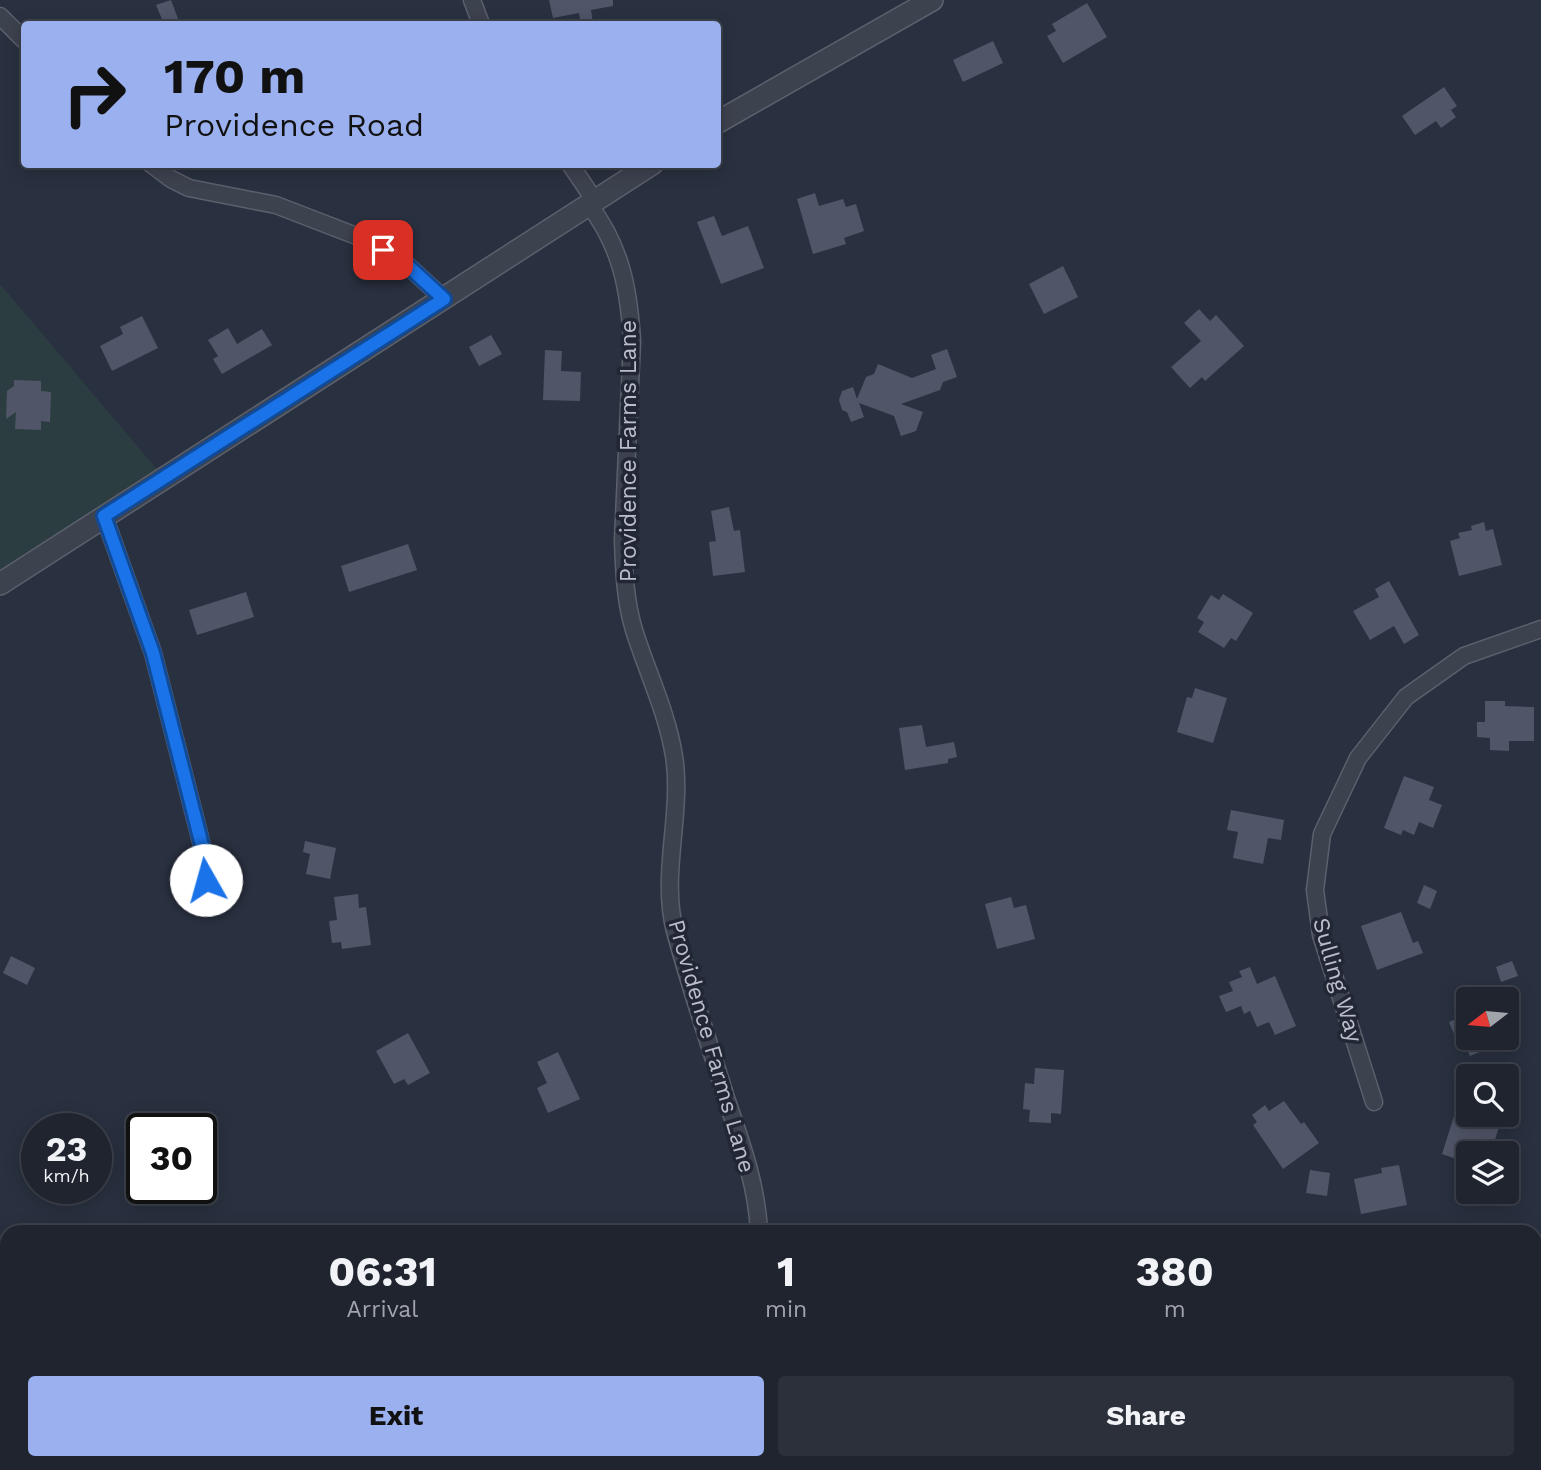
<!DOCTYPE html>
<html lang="en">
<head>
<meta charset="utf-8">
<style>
  body { margin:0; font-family:"Work Sans",sans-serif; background:#2c303b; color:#f1f3f6; height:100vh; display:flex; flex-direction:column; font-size:26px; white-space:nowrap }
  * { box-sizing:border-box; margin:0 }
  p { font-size:23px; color:#a1a4aa }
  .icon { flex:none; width:38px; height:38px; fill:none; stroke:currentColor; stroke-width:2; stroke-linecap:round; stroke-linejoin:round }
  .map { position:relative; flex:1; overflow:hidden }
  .drawer { position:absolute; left:0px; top:1225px; width:1542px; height:245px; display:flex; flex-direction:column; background:#1f242f; border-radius:21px 21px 0 0; box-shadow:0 4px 18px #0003,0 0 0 2px #3c414b }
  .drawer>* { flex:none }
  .banner { position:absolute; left:21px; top:21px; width:700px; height:147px; border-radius:7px; box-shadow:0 4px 18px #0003,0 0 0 2px #3c414b; background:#9bb0ee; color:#111; overflow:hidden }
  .needle { width:46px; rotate:254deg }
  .buttons { position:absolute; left:1456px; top:987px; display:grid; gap:14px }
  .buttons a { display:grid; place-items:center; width:63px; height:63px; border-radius:7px; background:#1f242f; box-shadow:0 4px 18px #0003,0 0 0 2px #3c414b; font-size:35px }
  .speed { position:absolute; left:21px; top:1113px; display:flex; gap:14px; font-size:35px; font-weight:700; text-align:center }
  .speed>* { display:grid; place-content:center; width:91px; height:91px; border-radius:50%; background:#1f242f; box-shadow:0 4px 18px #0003,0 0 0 2px #3c414b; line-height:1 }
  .speed small { font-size:18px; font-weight:400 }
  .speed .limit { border:4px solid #111; border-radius:10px; background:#fff; color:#111 }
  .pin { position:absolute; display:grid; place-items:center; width:60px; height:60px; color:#fff; margin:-30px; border-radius:14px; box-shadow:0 4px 10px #0006 }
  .me { position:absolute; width:77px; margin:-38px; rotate:353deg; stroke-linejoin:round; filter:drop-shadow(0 0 5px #0008) }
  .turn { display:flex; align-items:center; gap:24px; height:147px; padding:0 28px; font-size:32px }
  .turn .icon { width:91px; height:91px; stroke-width:2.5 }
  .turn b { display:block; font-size:49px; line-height:60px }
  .eta { display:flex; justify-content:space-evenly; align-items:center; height:119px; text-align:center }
  .eta b { font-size:42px; font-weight:700; line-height:49px }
  .button { display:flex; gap:14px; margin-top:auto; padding:14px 28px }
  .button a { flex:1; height:80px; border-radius:7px; background:#9bb0ee; color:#111; font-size:28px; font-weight:700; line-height:80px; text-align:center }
  .button a+a { background:#2c303b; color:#f1f3f6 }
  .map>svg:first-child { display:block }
  .green { fill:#2c3d41 }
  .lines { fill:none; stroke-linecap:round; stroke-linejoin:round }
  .stream { stroke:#414c67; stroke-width:4.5 }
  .building { fill:#505668 }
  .minor-casing { stroke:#5b606d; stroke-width:19 }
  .tertiary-casing { stroke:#5b606d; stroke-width:24 }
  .minor { stroke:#3d424f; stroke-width:16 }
  .tertiary { stroke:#3d424f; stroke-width:21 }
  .route-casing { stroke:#114b97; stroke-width:18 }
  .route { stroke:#1a73e8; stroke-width:12 }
  .labels { text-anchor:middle; stroke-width:7; stroke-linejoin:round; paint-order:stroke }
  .street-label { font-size:23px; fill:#babeca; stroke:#222735 }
</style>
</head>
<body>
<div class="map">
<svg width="1541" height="1470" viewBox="0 0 1541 1470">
  <rect width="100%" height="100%" fill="#29303f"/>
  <!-- green -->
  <polygon class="green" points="0,284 165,479 0,574"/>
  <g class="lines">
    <!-- stream -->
    <g class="stream">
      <polyline points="1535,1247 1541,1245"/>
      <polyline points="1143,1470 1148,1463"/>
    </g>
  </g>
  <!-- building -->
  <g class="building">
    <polygon points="171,0 180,24 164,24 156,5"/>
    <polygon points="549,0 613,0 613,6 591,10 593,23 581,24 579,13 553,18"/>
    <polygon points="1087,3 1107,37 1063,63 1047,36 1056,31 1052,24"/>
    <polygon points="993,41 1003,63 963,82 953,60"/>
    <polygon points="1444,87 1457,106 1451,110 1456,117 1441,128 1436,121 1415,135 1402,116"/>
    <polygon points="815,193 819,206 843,199 846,207 856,204 864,231 844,238 846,244 813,254 797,199"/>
    <polygon points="714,216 722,236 748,226 764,268 721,284 697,222"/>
    <polygon points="1063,266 1078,297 1044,314 1029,284"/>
    <polygon points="1199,309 1210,321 1216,315 1244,346 1205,381 1202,377 1190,388 1171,367 1201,341 1184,323"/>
    <polygon points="142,316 158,348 112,371 100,346 123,334 120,327"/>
    <polygon points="228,328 237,344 262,329 272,345 222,374 213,359 218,356 208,340"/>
    <polygon points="491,335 502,354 479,366 469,347"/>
    <polygon points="947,349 957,377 943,382 940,390 901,404 923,412 916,431 901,436 894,416 859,403 864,417 851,422 847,412 842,410 839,400 842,391 853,387 857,399 866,377 874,374 878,364 912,378 936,369 931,355"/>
    <polygon points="545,350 562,351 561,371 581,372 580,401 543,400"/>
    <polygon points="14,380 41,381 41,391 51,392 50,422 41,421 41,430 15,429 16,412 6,419 7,391 14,386"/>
    <polygon points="729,507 734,531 740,530 745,572 713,576 709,542 716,541 711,511"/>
    <polygon points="1484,522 1486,531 1493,529 1502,565 1459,576 1450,541 1460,538 1458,533 1472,530 1471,526"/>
    <polygon points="408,544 417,570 349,592 341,566"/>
    <polygon points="1389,581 1419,635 1404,644 1394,626 1370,640 1353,611 1379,597 1375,589"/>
    <polygon points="246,592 254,617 197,635 189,610"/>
    <polygon points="1223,594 1253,613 1236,641 1231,638 1224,648 1198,632 1204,622 1197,618 1211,595 1219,600"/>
    <polygon points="1195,688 1227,698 1213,743 1177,732 1187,697 1192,698"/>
    <polygon points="1485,701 1505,701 1505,706 1534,707 1534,741 1509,741 1509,751 1490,750 1490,738 1477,737 1477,722 1485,722"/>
    <polygon points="922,725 926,747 954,742 957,757 948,759 948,763 905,770 899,728"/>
    <polygon points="1404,776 1434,787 1429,800 1442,805 1433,828 1419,822 1414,835 1403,830 1401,835 1384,828"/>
    <polygon points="1231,810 1284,820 1281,840 1268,838 1263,864 1233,858 1238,832 1227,830"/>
    <polygon points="305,841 336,848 330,879 306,874 310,854 303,852"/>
    <polygon points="1424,885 1437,891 1430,909 1417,903"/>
    <polygon points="358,894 359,908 366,907 371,945 342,949 341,942 332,943 329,921 337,920 334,897"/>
    <polygon points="1011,897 1014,908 1026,905 1035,939 997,949 985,904"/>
    <polygon points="1401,912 1413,943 1418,941 1423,953 1377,970 1361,926"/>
    <polygon points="11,956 35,968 27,985 3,973"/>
    <polygon points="1512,961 1518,976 1501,982 1496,967"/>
    <polygon points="1250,967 1257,984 1275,976 1296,1026 1275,1035 1269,1022 1257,1027 1250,1011 1244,1014 1241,1006 1226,1012 1219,996 1233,991 1229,982 1242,977 1239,971"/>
    <polygon points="1468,1014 1468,1038 1489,1038 1492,1047 1470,1056 1464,1043 1459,1046 1449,1022"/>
    <polygon points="408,1033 430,1073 408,1085 404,1079 394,1084 376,1051"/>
    <polygon points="558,1052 580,1099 548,1113 537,1088 547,1083 537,1062"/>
    <polygon points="1035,1068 1064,1070 1061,1114 1051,1113 1051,1123 1029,1122 1030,1110 1023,1109 1025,1083 1034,1084"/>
    <polygon points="1284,1101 1301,1124 1304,1122 1319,1143 1283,1169 1253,1125 1257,1122 1252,1115 1265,1105 1269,1111"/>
    <polygon points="1456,1110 1500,1124 1493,1146 1487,1143 1484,1153 1468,1153 1468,1163 1442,1154"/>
    <polygon points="1399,1165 1407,1205 1361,1214 1354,1179 1382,1173 1381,1168"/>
    <polygon points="1310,1170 1330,1173 1327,1196 1306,1193"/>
  </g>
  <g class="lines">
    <!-- minor casing -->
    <g class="minor-casing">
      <g id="minor">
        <polyline points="472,0 481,24"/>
        <polyline points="0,16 24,40"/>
        <polyline points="151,164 171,179 189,188 276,205 359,237 406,264 444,299"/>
        <polyline points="570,164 595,201"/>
        <path d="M589,205C621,246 629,290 632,341L623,540C624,570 625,601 634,630C647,672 667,712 674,756C683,814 660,874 675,931C690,987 709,1043 726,1098C741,1142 757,1185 759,1232"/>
        <path d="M104,516L153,653L207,865C206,877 206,890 197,899"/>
        <polyline points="1374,1102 1321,935 1315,890 1322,834 1358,758 1406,697 1464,656 1541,629"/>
      </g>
    </g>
    <!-- tertiary casing -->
    <g class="tertiary-casing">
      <g id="tertiary">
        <polyline points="718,122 932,0"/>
        <polyline points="0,584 652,164"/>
      </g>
    </g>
    <!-- minor -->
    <use href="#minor" class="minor"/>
    <!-- tertiary -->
    <use href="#tertiary" class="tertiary"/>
  </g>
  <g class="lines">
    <!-- route casing -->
    <g class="route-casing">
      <polyline id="route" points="206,880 207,865 153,653 104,516 444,299 406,264 383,250"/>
    </g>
    <!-- route -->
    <use href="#route" class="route"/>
  </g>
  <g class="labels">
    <!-- street labels -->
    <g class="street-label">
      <text transform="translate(628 451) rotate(-90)" y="8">Providence Farms Lane</text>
      <text transform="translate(1338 980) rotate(74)" y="8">Sulling Way</text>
      <text transform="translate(712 1046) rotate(74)" y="8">Providence Farms Lane</text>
    </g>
  </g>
</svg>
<div class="buttons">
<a><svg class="needle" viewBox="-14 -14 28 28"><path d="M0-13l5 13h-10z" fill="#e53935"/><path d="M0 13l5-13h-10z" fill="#a1a4aa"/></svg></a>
<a><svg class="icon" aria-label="search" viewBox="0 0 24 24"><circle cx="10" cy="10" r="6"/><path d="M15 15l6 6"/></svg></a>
<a><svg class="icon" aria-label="layers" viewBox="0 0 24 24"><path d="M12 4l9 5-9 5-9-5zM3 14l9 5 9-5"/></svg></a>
</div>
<div class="speed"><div>23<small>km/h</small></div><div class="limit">30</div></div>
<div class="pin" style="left:383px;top:250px;background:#d93025"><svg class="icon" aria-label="arrive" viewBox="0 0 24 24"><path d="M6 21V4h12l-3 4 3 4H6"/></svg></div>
<svg class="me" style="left:206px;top:880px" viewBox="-20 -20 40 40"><circle r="19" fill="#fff"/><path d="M0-13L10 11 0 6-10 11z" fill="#1a73e8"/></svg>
<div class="banner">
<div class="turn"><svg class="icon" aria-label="right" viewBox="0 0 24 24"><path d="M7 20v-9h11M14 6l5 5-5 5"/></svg><div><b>170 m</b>Providence Road</div></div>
</div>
<section class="drawer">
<div class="eta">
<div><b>06:31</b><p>Arrival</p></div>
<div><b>1</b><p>min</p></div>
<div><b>380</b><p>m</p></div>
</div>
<div class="button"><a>Exit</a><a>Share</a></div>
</section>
</div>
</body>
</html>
